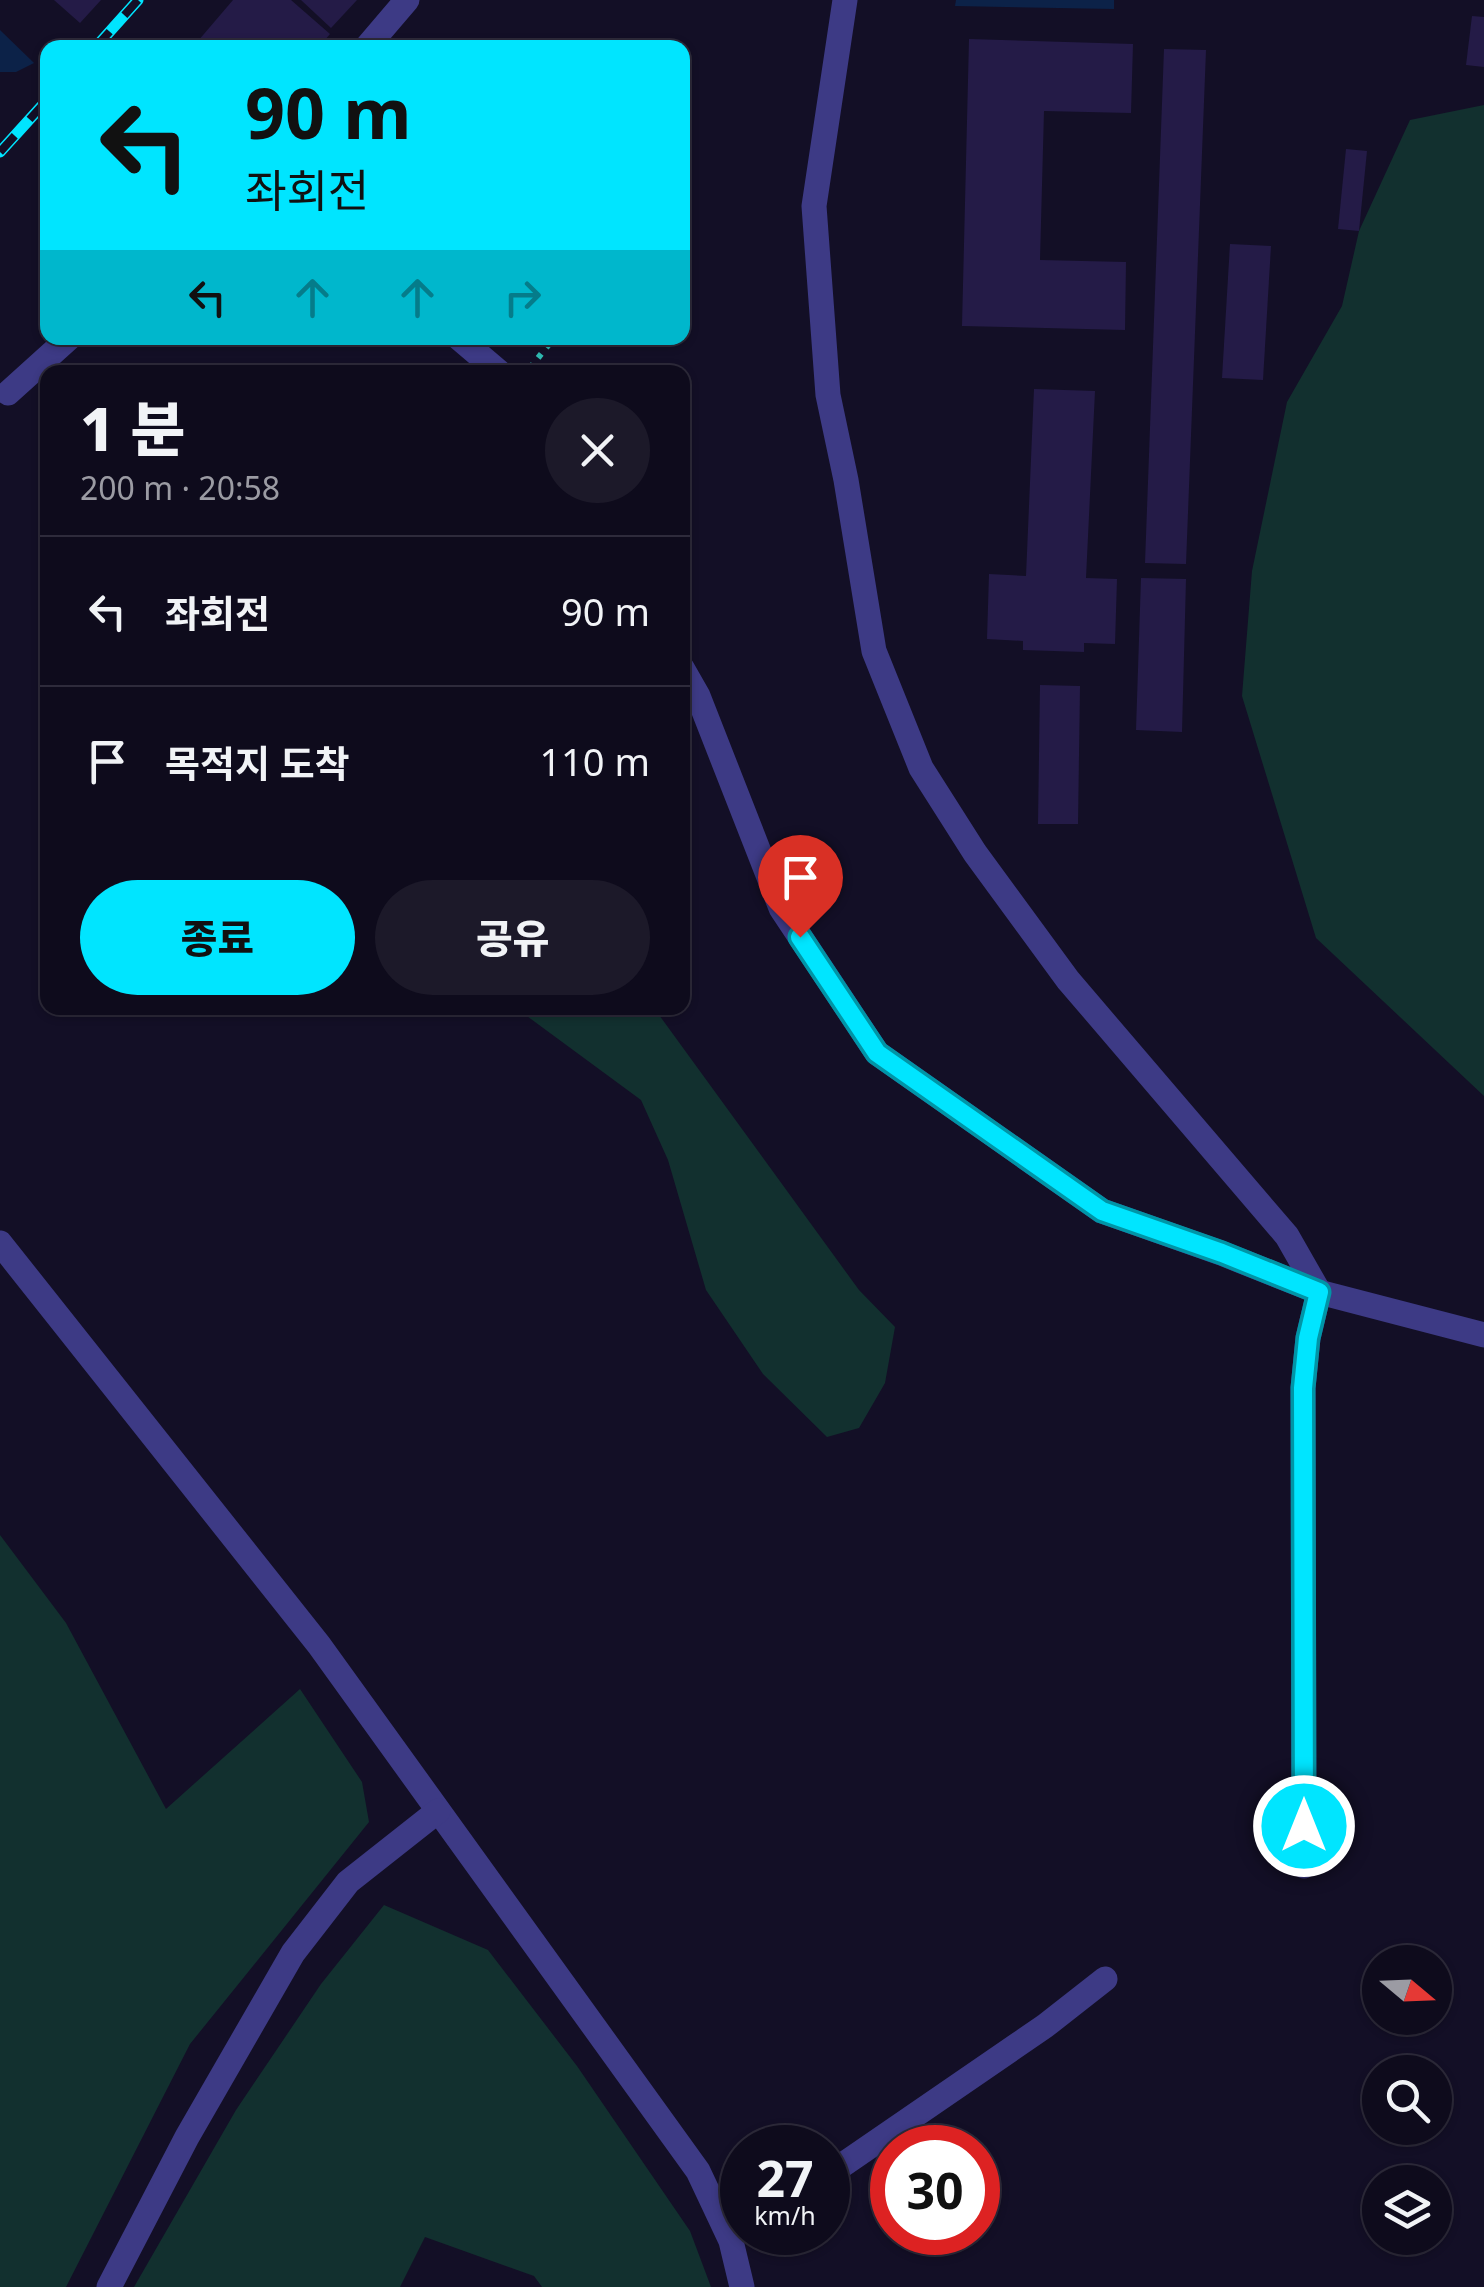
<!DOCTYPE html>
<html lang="ko">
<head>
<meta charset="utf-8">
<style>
  body { margin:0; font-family:"Noto Sans","Noto Sans KR",sans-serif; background:#1c1929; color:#f1f3f6; height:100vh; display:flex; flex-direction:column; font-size:38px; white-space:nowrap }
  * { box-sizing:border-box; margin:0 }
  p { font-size:32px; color:#9b9ba3 }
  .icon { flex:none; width:55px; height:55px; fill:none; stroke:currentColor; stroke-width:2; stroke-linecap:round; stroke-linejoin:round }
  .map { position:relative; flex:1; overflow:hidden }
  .details { position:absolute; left:40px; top:365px; width:650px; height:650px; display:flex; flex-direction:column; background:#0e0b1c; border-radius:20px; box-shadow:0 2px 8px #0004,0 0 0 2px #2e2b3b }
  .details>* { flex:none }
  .hud { position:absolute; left:40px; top:40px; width:650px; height:305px; border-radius:20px; box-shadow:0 2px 8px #0004,0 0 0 2px #2e2b3b; background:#00e5ff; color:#111; overflow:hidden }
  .needle { width:65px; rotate:109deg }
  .fabs { position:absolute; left:1362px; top:1945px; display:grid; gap:20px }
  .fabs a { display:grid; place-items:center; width:90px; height:90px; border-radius:50%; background:#0e0b1c; box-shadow:0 2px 8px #0004,0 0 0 2px #2e2b3b; font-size:50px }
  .speed { position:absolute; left:720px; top:2125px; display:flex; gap:20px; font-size:50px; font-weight:700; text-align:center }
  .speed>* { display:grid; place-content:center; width:130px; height:130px; border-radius:50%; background:#0e0b1c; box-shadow:0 2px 8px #0004,0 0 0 2px #2e2b3b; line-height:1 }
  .speed small { font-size:25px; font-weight:400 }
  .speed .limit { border:15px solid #d22; background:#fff; color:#111 }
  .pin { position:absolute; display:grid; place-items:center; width:85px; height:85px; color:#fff; margin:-102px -42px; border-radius:50% 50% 50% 0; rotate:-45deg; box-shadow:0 0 10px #0007 }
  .pin .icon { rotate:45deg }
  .me { position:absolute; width:110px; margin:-55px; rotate:0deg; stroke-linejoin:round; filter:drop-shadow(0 0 8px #0008) }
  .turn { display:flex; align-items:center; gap:35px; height:210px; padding:0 40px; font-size:45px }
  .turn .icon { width:130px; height:130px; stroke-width:2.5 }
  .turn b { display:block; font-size:70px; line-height:85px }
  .lanes { display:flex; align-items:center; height:95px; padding:0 40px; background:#0003; justify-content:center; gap:50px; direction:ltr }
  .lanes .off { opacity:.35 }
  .round { display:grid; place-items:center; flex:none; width:105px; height:105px; border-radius:52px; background:#1c1929 }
  .overview { display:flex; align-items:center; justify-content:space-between; height:170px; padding:0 40px }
  h1 { font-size:60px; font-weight:800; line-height:75px }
  .cta { display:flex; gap:20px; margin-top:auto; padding:20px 40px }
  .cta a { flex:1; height:115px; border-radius:60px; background:#00e5ff; color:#111; font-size:40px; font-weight:800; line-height:115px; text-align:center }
  .cta a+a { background:#1c1929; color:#f1f3f6 }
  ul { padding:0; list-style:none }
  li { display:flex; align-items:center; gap:30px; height:150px; padding:0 40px; border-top:2px solid #2e2b3b }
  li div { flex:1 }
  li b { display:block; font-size:38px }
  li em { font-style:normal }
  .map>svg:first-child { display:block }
  .green { fill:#12302f }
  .water { fill:#0c2248 }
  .building { fill:#241b47 }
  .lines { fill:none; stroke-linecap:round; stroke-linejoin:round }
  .path { stroke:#2fb8b0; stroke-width:6; stroke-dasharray:5 8; stroke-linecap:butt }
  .minor { stroke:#3d3a85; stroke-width:25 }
  .rail-casing { stroke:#00e5ff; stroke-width:11 }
  .rail { stroke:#130f26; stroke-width:8; stroke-dasharray:22; stroke-linecap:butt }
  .route-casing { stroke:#0095a6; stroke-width:25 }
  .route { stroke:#00e5ff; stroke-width:18 }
</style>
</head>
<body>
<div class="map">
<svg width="1484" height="2287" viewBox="0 0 1484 2287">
  <rect width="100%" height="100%" fill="#130f26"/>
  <!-- green -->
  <g class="green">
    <polygon points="1484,105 1484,1096 1316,938 1242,696 1252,571 1287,402 1342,306 1359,231 1410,120"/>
    <polygon points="516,1008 654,1008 859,1290 895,1327 885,1383 859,1428 827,1437 763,1374 706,1290 668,1160 641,1100"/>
    <polygon points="0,1535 66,1623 166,1809 300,1689 362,1782 369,1822 190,2044 66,2287 0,2287"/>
    <polygon points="384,1905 488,1950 577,2066 690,2231 711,2287 542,2287 534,2276 425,2237 400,2287 134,2287 236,2110 321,1984"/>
  </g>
  <!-- water -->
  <g class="water">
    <polygon points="956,0 1114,0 1114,9 955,6"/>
    <polygon points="0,30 34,63 16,72 0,72"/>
  </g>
  <!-- building -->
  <g class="building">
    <polygon points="54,0 101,0 80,23"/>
    <polygon points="233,0 291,0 330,34 318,48 192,48"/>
    <polygon points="301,0 357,0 331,28"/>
    <polygon points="1472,16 1484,17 1484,67 1466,65"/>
    <polygon points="969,39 1133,44 1131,113 1044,111 1040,260 1126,262 1125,330 962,326"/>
    <polygon points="1164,49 1206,50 1186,564 1145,563"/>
    <polygon points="1346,149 1367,151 1359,231 1338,229"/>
    <polygon points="1230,244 1271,246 1263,380 1222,378"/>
    <polygon points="1034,389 1095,391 1086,578 1117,579 1115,644 1084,643 1084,652 1023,650 1023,641 987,639 989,574 1026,576"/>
    <polygon points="1141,578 1186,579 1182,732 1136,730"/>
    <polygon points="1040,685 1080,686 1078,824 1038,824"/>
  </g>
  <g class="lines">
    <!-- path -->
    <polyline class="path" points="530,368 554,338"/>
    <!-- minor -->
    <g class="minor">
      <polyline points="845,0 814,206 828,395 846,480 874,651 921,768 975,853 1068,980 1287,1236 1319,1292"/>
      <polyline points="366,48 407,0"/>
      <polyline points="459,338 499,372"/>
      <polyline points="8,393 69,338"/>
      <polyline points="682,668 698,696 781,908 877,1053 1102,1211 1221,1253 1319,1292"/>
      <polyline points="0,1243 319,1645 698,2171 731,2241 742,2287"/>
      <polyline points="1304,1866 1303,1388 1308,1338 1319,1292 1484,1335"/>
      <polyline points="828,2175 1045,2026 1105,1979"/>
      <polyline points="109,2287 187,2137 293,1953 348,1882 438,1811"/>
    </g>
    <!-- rail casing -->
    <g class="rail-casing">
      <g id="rail">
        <polyline points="95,48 138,0"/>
        <polyline points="0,152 48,99"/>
      </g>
    </g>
    <!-- rail -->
    <use href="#rail" class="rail"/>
  </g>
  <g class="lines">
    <!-- route casing -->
    <g class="route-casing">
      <polyline id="route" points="800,937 877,1053 1102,1211 1222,1253 1319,1292 1308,1338 1303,1388 1304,1826"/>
    </g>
    <!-- route -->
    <use href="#route" class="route"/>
  </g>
</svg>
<div class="fabs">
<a><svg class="needle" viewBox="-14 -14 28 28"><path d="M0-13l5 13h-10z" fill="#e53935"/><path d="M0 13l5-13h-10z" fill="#9b9ba3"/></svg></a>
<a><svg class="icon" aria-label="search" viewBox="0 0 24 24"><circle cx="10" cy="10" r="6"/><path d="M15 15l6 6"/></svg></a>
<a><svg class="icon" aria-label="layers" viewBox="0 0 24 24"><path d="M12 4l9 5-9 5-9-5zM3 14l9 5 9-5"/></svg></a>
</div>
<div class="speed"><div>27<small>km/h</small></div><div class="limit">30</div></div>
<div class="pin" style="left:800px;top:937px;background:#d93025"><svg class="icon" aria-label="arrive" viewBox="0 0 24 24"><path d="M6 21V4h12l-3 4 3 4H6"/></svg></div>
<svg class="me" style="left:1304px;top:1826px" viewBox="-20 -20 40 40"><circle r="17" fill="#00e5ff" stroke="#fff" stroke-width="3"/><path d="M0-11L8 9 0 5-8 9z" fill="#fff"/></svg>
<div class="hud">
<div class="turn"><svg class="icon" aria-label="left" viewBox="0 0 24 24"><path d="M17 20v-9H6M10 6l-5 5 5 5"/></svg><div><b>90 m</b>좌회전</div></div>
<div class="lanes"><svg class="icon" aria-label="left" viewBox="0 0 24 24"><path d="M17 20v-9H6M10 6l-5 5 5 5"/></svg><svg class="icon off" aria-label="ahead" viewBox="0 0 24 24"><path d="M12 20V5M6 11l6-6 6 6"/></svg><svg class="icon off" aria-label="ahead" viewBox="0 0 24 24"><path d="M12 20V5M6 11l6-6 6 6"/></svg><svg class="icon off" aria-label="right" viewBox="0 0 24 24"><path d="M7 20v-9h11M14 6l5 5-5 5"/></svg></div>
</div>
<section class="details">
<div class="overview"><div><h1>1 분</h1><p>200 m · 20:58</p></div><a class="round"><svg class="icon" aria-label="close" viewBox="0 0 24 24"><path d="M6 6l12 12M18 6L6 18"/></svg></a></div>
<ul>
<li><svg class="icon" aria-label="left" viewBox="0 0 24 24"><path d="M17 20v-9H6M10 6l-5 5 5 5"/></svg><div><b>좌회전</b></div><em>90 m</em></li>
<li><svg class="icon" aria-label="arrive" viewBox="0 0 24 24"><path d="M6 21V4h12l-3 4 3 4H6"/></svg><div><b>목적지 도착</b></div><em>110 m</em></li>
</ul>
<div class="cta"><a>종료</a><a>공유</a></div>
</section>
</div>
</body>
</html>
